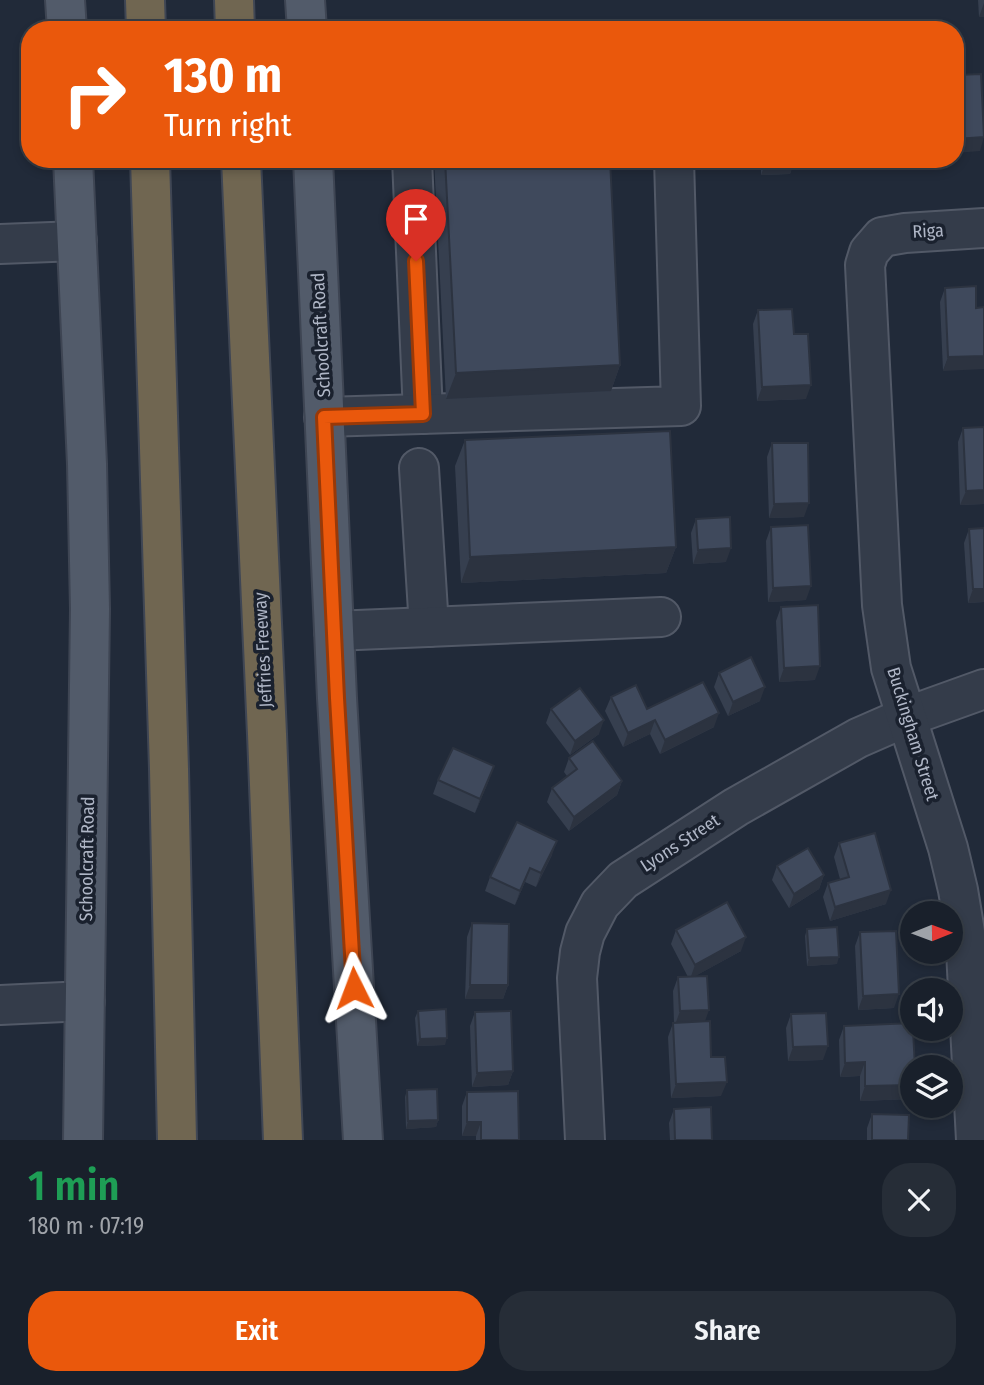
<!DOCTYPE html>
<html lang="en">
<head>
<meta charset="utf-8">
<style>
  body { margin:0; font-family:"Fira Sans Condensed",sans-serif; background:#262d37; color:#f1f3f6; height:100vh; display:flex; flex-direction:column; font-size:26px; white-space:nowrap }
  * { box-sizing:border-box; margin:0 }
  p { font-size:23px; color:#9fa3a9 }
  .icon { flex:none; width:38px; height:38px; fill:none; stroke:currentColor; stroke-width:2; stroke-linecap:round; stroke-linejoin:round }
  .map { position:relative; height:1140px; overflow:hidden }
  .drawer { display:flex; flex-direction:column; background:#19202b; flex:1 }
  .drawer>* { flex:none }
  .banner { position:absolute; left:21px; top:21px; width:943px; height:147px; border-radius:28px; box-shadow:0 4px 10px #0003,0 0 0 2px #373e47; background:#ea580c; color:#fff; overflow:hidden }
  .needle { width:46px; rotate:89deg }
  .controls { position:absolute; left:900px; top:901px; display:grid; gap:14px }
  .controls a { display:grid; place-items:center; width:63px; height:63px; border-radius:50%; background:#19202b; box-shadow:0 4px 10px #0003,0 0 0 2px #373e47; font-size:35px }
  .pin { position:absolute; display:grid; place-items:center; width:60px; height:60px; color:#fff; margin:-72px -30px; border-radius:50% 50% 50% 0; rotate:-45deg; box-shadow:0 0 7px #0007 }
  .pin .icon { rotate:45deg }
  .me { position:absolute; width:77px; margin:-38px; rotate:357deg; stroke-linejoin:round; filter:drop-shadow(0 0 5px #0008) }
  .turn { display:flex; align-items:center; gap:24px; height:147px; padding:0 28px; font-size:32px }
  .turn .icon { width:91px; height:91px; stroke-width:2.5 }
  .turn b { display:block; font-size:49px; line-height:60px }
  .round { display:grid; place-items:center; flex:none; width:74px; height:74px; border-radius:28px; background:#262d37 }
  .summary { display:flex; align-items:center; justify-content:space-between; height:119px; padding:0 28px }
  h1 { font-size:42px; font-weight:600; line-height:52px; color:#1e9e55 }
  .primary-button { display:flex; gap:14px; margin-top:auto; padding:14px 28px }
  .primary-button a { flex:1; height:80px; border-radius:28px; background:#ea580c; color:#fff; font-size:28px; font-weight:600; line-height:80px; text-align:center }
  .primary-button a+a { background:#262d37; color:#f1f3f6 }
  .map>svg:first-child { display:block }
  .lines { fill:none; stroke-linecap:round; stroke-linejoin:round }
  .minor-casing { stroke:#525967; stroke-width:42 }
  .major-casing { stroke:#3e4553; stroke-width:42 }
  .highway-casing { stroke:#3f4654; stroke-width:42 }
  .minor { stroke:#343c4a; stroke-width:38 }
  .major { stroke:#525b6a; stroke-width:38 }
  .highway { stroke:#706651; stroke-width:38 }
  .wall { fill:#363f4f }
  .shaded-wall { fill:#2c3340 }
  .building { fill:#3f495c; stroke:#2c3340; stroke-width:2 }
  .route-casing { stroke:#983908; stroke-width:18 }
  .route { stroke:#ea580c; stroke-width:12 }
  .labels { text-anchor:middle; stroke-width:7; stroke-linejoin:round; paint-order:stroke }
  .street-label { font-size:18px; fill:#afb6c6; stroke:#1a212e }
</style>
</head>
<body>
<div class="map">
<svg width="984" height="1140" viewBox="0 0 984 1140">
  <rect width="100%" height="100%" fill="#212a39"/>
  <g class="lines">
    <!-- minor casing -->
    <g class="minor-casing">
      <g id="minor">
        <polyline points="412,159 423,414"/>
        <polyline points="0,244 77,241"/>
        <polyline points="324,417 681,406 674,159"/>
        <polyline points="419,468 429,627"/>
        <polyline points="334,631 661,617"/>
        <polyline points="0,1005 85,1001"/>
        <polyline points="585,1140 577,978 580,952 585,933 600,904 623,880 736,807 858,738 906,717 984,689"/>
        <polyline points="976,1140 965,932 958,890 948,848 891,668 882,605 865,265 869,252 882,237 905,233 984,228"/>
      </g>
    </g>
    <!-- major casing -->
    <g class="major-casing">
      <g id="major">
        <polyline points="65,0 67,30"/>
        <polyline points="305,0 307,30"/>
        <polyline points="73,159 87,464 90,609 83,1140"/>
        <polyline points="313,159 337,698 363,1140"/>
      </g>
    </g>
    <!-- highway casing -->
    <g class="highway-casing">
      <g id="highway">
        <polyline points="145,0 146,30"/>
        <polyline points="234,0 235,30"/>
        <polyline points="150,159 169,769 177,1140"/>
        <polyline points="241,159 267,734 283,1140"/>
      </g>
    </g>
    <!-- minor -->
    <use href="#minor" class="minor"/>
    <!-- major -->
    <use href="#major" class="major"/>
    <!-- highway -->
    <use href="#highway" class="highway"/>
  </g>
  <!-- wall -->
  <g class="wall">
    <polygon points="978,0 984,0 984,17 979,17"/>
    <polygon points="434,159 610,159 620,365 611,391 446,399"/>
    <polygon points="761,159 795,159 790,174 761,175"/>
    <polygon points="976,286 943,371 940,302 945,288"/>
    <polygon points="758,310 794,334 806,399 757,401 753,324"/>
    <polygon points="963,428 984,504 960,505 958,442"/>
    <polygon points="465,440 676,547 666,573 461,583 455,466"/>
    <polygon points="772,443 804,517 769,518 767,457"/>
    <polygon points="696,519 726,562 693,564 691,533"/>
    <polygon points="771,527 806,600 768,602 766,541"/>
    <polygon points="969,529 984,602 968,603 964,543"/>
    <polygon points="781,607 815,680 779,682 776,621"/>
    <polygon points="719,673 760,701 728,716 714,687"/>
    <polygon points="611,697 647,709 714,727 660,754 650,734 623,747 605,711"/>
    <polygon points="551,709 599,734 570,755 546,723"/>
    <polygon points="569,758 622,781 617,795 569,831 547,802 552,788 567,776 564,772"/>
    <polygon points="438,780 489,780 475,813 433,794"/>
    <polygon points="839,843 886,904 830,921 823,897 828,883 840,879 834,857"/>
    <polygon points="552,855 536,887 525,882 515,905 485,891 490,877"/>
    <polygon points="777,866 824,875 819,889 789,908 772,880"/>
    <polygon points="472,923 508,985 503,999 465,999 467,937"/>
    <polygon points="807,929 837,964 807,966 805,936"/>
    <polygon points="676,930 741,951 695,976 711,1057 721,1096 671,1098 668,1037 673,1023 674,1023 673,991 678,977 688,977 671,944"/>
    <polygon points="860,932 894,1008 858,1010 855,946"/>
    <polygon points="418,1011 445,1045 417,1046 415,1018"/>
    <polygon points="475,1012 513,1071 508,1085 472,1087 470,1026"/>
    <polygon points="791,1014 823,1060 788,1061 786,1028"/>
    <polygon points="844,1026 912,1068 912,1094 910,1099 860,1101 860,1076 840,1077 839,1040"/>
    <polygon points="407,1090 438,1120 436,1127 406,1129 405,1097"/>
    <polygon points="467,1092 519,1140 476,1140 476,1136 462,1136 462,1106"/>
    <polygon points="674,1109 712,1140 670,1140 669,1123"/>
    <polygon points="872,1114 908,1140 867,1140 867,1128"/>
  </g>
  <!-- shaded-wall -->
  <g class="shaded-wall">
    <polygon points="984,3 984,17 979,17"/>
    <polygon points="984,137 980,151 956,153 956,139"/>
    <polygon points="767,159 795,159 790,174 761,175"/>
    <polygon points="984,356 984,369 943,371 948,357"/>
    <polygon points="620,365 611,391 446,399 456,373"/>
    <polygon points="811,385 806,399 757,401 762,387"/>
    <polygon points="984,490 984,504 960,505 966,491"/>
    <polygon points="809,503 804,517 769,518 774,504"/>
    <polygon points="676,547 666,573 461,583 470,557"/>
    <polygon points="731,548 726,562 693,564 698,550"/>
    <polygon points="811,586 806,600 768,602 773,588"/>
    <polygon points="973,589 984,589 984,602 968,603"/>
    <polygon points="820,666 815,680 779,682 784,668"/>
    <polygon points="765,687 760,701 728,716 733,702"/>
    <polygon points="719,713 714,727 660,754 665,740"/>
    <polygon points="604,720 599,734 570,755 575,741"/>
    <polygon points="655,720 650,734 623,747 628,733"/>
    <polygon points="494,766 489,780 475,813 480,799"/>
    <polygon points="622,781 617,795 569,831 574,817"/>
    <polygon points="557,841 552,855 536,887 541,873"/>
    <polygon points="530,868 525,882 515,905 520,891"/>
    <polygon points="824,875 819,889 789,908 794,894"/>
    <polygon points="891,890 886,904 830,921 835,907"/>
    <polygon points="746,937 741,951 690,979 695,965"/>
    <polygon points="839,957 837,964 807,966 809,958"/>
    <polygon points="470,985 508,985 503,999 465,999"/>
    <polygon points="899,994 894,1008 858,1010 863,996"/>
    <polygon points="709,1010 704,1024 675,1025 680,1011"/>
    <polygon points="447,1038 445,1045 417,1046 420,1039"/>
    <polygon points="828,1046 823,1060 788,1061 793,1047"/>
    <polygon points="865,1062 860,1076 840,1077 845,1063"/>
    <polygon points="513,1071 508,1085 472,1087 477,1073"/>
    <polygon points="727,1082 721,1096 671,1098 676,1084"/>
    <polygon points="912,1085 912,1094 910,1099 860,1101 865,1086"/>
    <polygon points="438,1120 436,1127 406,1129 408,1121"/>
    <polygon points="467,1122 481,1122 476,1136 462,1136"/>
  </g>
  <!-- building -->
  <g class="building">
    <polygon points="981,74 984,137 956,139 956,75"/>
    <polygon points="445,159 610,159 620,365 456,373"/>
    <polygon points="976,286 976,308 984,307 984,356 948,357 945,288"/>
    <polygon points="792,309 794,334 808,334 811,385 762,387 758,310"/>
    <polygon points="984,427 984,490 966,491 963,428"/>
    <polygon points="670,431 676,547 470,557 465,440"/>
    <polygon points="772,443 808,443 809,503 774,504"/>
    <polygon points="730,517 731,548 698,550 696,519"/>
    <polygon points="808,525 811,586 773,588 771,527"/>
    <polygon points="984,528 984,589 973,589 969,529"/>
    <polygon points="818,605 820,666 784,668 781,607"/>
    <polygon points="751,657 765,687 733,702 719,673"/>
    <polygon points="703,682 719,713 665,740 655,720 628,733 611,697 636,685 647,709"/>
    <polygon points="580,688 604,720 575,741 551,709"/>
    <polygon points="593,741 622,781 574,817 552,788 577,769 569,758"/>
    <polygon points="453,748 494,766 480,799 438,780"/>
    <polygon points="517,822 557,841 541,873 530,868 520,891 490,877"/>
    <polygon points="875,833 891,890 835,907 828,883 849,877 839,843"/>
    <polygon points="808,848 824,875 794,894 777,866"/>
    <polygon points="727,902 746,937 695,965 676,930"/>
    <polygon points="472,923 509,924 508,985 470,985"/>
    <polygon points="837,927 839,957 809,958 807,929"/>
    <polygon points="896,931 899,994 863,996 860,932"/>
    <polygon points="707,976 709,1010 680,1011 678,977"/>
    <polygon points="446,1009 447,1038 420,1039 418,1011"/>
    <polygon points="511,1011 513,1071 477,1073 475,1012"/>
    <polygon points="826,1013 828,1046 793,1047 791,1014"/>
    <polygon points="710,1021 711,1057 725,1057 727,1082 676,1084 673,1023"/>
    <polygon points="912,1023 912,1029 913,1029 915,1068 912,1068 912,1085 865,1086 865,1062 845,1063 844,1026"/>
    <polygon points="437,1089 438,1120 408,1121 407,1090"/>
    <polygon points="518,1091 519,1140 481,1140 481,1122 467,1122 467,1092"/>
    <polygon points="711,1107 712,1140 675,1140 674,1109"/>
    <polygon points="872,1114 909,1115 908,1140 872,1140"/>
  </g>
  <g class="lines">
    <!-- route casing -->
    <g class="route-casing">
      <polyline id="route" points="354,988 337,698 324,417 423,414 416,261"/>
    </g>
    <!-- route -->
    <use href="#route" class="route"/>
  </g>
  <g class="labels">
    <!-- street labels -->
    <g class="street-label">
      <text transform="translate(928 231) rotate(-3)" y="6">Riga</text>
      <text transform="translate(321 335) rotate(-93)" y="6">Schoolcraft Road</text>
      <text transform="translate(263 650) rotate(-93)" y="6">Jeffries Freeway</text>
      <text transform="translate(913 734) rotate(73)" y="6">Buckingham Street</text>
      <text transform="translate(680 843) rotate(-33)" y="6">Lyons Street</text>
      <text transform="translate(87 859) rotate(-89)" y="6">Schoolcraft Road</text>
    </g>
  </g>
</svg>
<div class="controls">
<a><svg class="needle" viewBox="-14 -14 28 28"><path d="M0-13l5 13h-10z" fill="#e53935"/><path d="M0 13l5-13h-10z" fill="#9fa3a9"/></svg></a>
<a><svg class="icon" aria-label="sound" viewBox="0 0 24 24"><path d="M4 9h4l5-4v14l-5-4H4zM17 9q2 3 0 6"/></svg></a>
<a><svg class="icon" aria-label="layers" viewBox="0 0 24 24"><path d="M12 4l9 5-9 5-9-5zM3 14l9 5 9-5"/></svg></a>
</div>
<div class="pin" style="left:416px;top:261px;background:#d93025"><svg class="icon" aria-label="arrive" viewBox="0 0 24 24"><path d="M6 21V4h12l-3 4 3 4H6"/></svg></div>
<svg class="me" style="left:354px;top:988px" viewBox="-20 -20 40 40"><path d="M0-17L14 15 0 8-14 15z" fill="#ea580c" stroke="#fff" stroke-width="4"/></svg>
<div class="banner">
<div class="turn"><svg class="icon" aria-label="right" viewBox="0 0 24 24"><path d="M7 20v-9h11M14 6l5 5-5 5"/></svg><div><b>130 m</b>Turn right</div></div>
</div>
</div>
<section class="drawer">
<div class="summary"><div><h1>1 min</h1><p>180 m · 07:19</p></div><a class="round"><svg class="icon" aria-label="close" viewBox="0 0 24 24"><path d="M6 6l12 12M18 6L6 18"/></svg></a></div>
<div class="primary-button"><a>Exit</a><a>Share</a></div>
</section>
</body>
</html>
